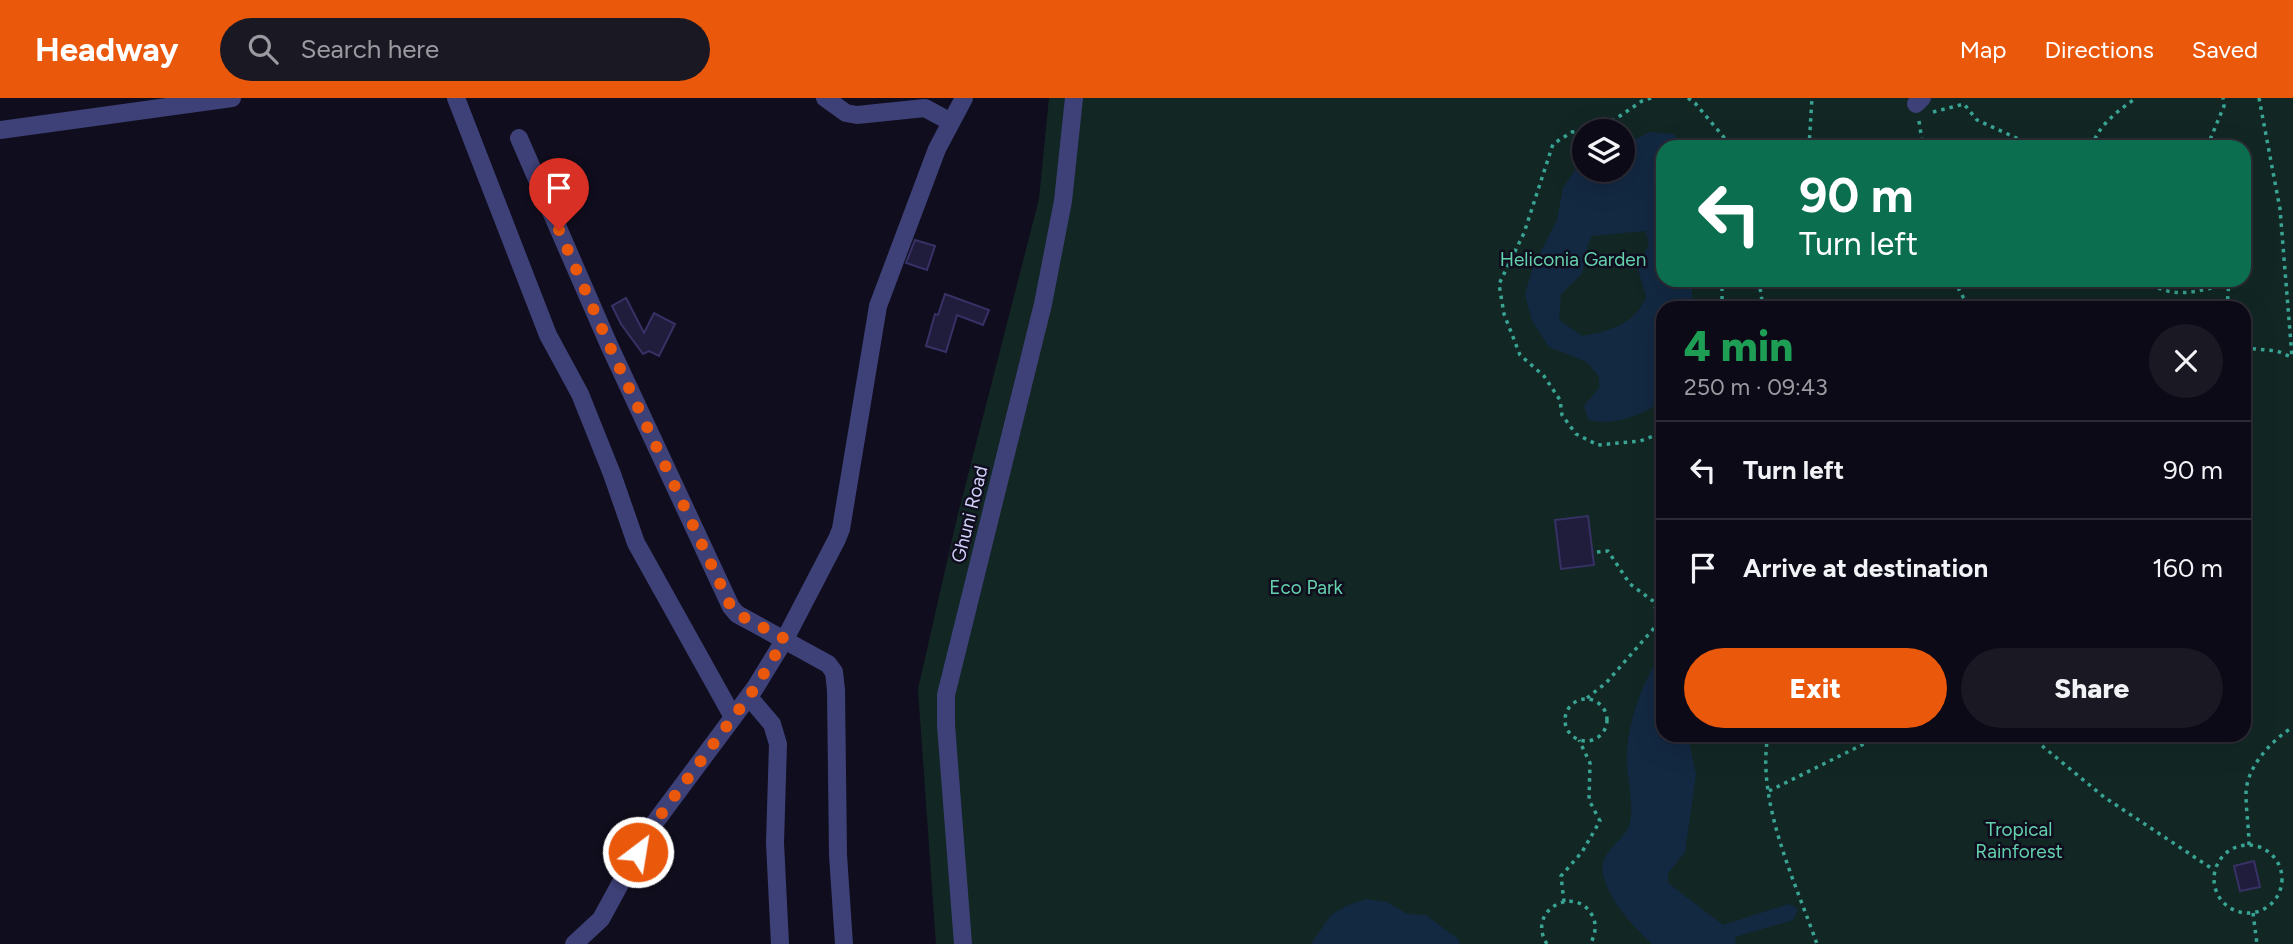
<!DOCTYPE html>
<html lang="en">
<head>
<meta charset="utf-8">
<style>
  body { margin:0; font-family:Figtree,sans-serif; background:#1a1823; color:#f1f3f6; height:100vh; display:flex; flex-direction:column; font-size:26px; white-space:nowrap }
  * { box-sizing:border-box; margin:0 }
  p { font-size:23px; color:#9a9aa1 }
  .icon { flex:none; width:38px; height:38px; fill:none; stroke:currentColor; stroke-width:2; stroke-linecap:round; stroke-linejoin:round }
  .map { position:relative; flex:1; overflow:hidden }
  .panel { position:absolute; left:1656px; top:203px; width:595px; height:441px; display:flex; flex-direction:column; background:#0c0a16; border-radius:21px; box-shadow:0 7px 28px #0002,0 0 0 2px #2c2b35 }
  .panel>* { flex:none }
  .top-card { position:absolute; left:1656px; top:42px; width:595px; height:147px; border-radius:21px; box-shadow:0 7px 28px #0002,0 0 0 2px #2c2b35; background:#0b6e4f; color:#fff; overflow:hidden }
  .fabs { position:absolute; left:1572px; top:21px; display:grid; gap:14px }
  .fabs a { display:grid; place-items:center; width:63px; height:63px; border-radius:50%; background:#0c0a16; box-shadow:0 7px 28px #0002,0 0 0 2px #2c2b35; font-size:35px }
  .pin { position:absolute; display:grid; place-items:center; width:60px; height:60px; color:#fff; margin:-72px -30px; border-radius:50% 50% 50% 0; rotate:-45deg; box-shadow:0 0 7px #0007 }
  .pin .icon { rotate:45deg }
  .me { position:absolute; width:77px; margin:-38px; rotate:31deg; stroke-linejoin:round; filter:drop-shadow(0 0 5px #0008) }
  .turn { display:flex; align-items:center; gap:24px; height:147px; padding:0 28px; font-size:32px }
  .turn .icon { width:91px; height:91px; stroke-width:2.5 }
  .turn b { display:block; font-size:49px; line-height:60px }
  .round { display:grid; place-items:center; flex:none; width:74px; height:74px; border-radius:37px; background:#1a1823 }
  .headline { display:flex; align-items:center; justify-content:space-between; height:119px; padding:0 28px }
  h1 { font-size:42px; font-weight:800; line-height:52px; color:#1e9e55 }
  .action { display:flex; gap:14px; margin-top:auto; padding:14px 28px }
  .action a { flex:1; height:80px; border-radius:42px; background:#ea580c; color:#fff; font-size:28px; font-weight:800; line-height:80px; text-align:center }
  .action a+a { background:#1a1823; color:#f1f3f6 }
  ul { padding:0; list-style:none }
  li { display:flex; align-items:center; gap:21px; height:98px; padding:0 28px; border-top:2px solid #2c2b35 }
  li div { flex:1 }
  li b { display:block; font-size:26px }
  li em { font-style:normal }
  header { display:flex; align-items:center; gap:42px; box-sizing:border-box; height:98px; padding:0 35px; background:#ea580c; color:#fff }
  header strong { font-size:33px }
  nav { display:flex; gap:38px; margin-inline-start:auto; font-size:24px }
  .search { width:490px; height:63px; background:#1a1823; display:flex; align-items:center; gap:18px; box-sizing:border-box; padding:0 24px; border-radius:38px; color:#9a9aa1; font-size:26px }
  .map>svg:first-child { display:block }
  .green { fill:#122724; fill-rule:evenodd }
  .water { fill:#132942; fill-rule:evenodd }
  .building { fill:#201c3c; stroke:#373166; stroke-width:2 }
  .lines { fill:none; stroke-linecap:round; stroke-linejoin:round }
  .path { stroke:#3aa494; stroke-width:3.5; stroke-dasharray:3.5 5; stroke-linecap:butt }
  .minor { stroke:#3e4178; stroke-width:18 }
  .route { stroke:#ea580c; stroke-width:12; stroke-dasharray:0 21.6 }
  .labels { text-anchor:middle; stroke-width:5; stroke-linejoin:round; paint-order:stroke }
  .park-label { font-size:19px; fill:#64d1ad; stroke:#100e1e }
  .street-label { font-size:19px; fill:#d1d0fa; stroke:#100e1e }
</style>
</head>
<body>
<header>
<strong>Headway</strong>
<div class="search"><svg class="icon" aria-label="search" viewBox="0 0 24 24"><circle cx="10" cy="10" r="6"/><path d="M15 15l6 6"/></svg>Search here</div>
<nav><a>Map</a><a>Directions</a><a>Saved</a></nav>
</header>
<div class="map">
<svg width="2293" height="846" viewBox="0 0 2293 846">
  <rect width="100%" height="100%" fill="#100e1e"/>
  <!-- green -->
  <path class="green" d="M1049,0H2293V846H936L918,591L957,420L1039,101ZM1584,33H1622V72H1584ZM1662,49H2244V182H1662ZM1662,210H2244V637H1662Z"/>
  <!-- water -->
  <g class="water">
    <path d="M1650,34L1673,36L1686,49H1662V182H1692V210H1662V304C1642,316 1611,330 1588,321L1584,308L1599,290V279L1587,264L1549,249L1532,223L1525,196L1533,169L1557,122L1563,90L1579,66L1584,64V72H1622V48ZM1645,133L1649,145L1638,171L1646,199C1634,227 1610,233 1582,238L1559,222L1561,196L1582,176L1588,146L1592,138Z"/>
    <path d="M1662,555V637H1688L1696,676L1685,754L1668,775V785L1723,827L1789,806L1798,811L1793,822L1735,839L1736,846H1652C1632,827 1609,803 1603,776C1598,752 1626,743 1630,725C1634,705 1628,686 1627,666C1626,628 1641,586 1662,555Z"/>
    <polygon points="1366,801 1387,804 1407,816 1426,817 1459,842 1460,846 1311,846 1331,817 1346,808"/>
  </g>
  <!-- building -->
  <g class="building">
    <polygon points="915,142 935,148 927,172 906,165"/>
    <polygon points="945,196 989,212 983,227 957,217 946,254 926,248 935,216 938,217"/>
    <polygon points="626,200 644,235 654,215 675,226 659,258 649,253 643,256 621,226 612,208"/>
    <polygon points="1588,418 1594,467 1561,471 1555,422"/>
    <polygon points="2254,763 2260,789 2240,793 2234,768"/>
  </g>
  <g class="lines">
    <!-- path -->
    <g class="path">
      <polyline points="1651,0 1642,3 1611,24 1587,32 1572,34 1553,46 1524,135 1499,186 1504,216 1520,257 1544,278 1560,302 1562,317 1576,336 1598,347 1640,343 1662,335"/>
      <polyline points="1688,0 1695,5 1732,49"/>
      <polyline points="2259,0 2280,111 2292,259"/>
      <polyline points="1933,14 1964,6 1977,22 2036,49"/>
      <polyline points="1919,23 1923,49"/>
      <polyline points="1809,49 1812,0"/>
      <path d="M2092,49C2098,27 2118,13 2136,0"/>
      <polyline points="2207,49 2224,8 2223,0"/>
      <polyline points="1759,182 1763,210"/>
      <polyline points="1954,182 1969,210"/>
      <path d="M2143,182C2176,203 2195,193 2229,186"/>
      <polyline points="1722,210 1722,182"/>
      <polyline points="2227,210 2229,182"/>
      <polyline points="2244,250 2277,253 2291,259"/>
      <polyline points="1597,454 1608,453 1630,486 1653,503 1660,522"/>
      <polyline points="1587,600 1606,585 1662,521"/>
      <circle cx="1586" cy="622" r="21"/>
      <path d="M1768,637C1756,704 1795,783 1817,846"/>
      <polyline points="2029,637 2104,699 2214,772"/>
      <polyline points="1769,693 1882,637"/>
      <circle cx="2248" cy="781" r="34"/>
      <path d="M2249,747C2249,730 2246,713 2246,696C2246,669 2272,642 2293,629"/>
      <polyline points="1564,804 1561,778 1582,754 1600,723 1589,702 1590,665 1579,642"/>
      <polyline points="2253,815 2257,846"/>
      <path d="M1547,846C1525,812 1577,785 1593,819C1597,828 1595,838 1590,846"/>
    </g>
    <!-- minor -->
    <g class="minor">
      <polyline points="456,0 548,237 580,296 612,376 636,445 733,619"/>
      <polyline points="825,0 846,15 857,17 925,10 951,24"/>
      <polyline points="1916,6 1922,0"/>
      <polyline points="0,32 232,0"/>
      <polyline points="519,40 609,247 731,509 737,516 828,566 834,574 836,592 838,757 844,846"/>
      <polyline points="749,599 772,626 778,646 775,745 780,846"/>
      <polyline points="574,846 601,821 650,731 755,590 785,541 837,441 841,431 878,208 937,51 964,0"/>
      <polyline points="963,846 946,627 946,597 1043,206 1063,103 1074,0"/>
    </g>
  </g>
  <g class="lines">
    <!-- route -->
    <polyline class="route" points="559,132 609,247 731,509 737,516 785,541 755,590 659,719 638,754"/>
  </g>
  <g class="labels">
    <!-- park labels -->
    <g class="park-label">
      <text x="1573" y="168">Heliconia Garden</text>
      <text x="1306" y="496">Eco Park</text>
      <text x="2019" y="738">Tropical<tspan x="2019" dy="22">Rainforest</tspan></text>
    </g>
    <!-- street labels -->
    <g class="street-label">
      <text transform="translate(969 416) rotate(-76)" y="7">Ghuni Road</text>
    </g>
  </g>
</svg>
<div class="fabs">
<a><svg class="icon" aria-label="layers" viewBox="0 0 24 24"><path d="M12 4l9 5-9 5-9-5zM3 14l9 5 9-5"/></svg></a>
</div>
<div class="pin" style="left:559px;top:132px;background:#d93025"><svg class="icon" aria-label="arrive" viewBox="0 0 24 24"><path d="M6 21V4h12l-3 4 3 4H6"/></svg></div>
<svg class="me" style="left:638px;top:754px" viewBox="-20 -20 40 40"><circle r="17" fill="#ea580c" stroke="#fff" stroke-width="3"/><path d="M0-11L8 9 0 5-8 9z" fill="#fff"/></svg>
<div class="top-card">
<div class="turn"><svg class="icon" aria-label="left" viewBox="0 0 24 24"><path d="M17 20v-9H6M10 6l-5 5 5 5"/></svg><div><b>90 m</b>Turn left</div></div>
</div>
<section class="panel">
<div class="headline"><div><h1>4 min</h1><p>250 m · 09:43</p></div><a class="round"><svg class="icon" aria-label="close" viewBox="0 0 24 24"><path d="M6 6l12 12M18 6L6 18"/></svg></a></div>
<ul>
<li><svg class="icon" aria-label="left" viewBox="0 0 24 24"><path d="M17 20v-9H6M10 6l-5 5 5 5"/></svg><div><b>Turn left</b></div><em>90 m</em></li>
<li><svg class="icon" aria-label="arrive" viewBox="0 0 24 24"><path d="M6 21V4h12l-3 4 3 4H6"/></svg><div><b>Arrive at destination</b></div><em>160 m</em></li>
</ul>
<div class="action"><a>Exit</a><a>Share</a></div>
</section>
</div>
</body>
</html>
